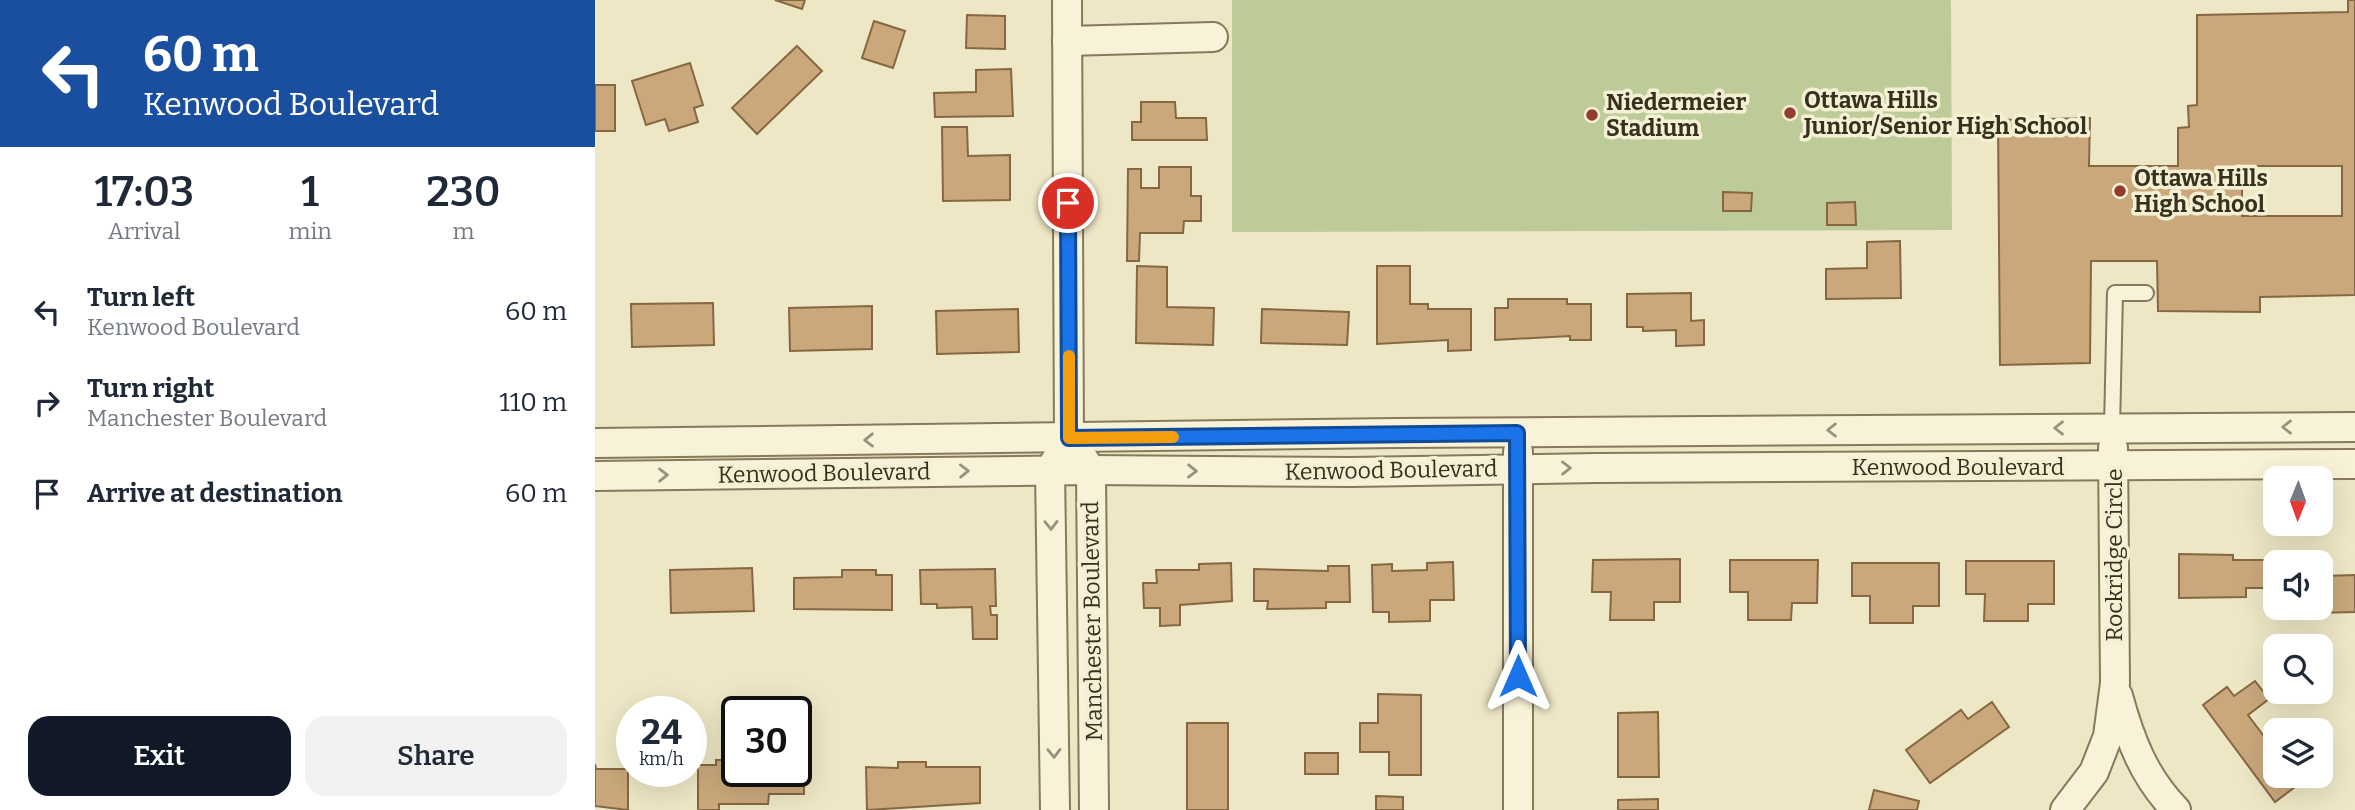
<!DOCTYPE html>
<html lang="en">
<head>
<meta charset="utf-8">
<style>
  body { margin:0; font-family:Bitter,serif; background:#f2f2f3; color:#1f2937; height:100vh; display:flex; flex-direction:column; font-size:26px; white-space:nowrap }
  * { box-sizing:border-box; margin:0 }
  p { font-size:23px; color:#747a83 }
  .icon { flex:none; width:38px; height:38px; fill:none; stroke:currentColor; stroke-width:2; stroke-linecap:round; stroke-linejoin:round }
  .map { position:relative; flex:1; overflow:hidden }
  .sheet { display:flex; flex-direction:column; background:#fff; width:595px }
  .sheet>* { flex:none }
  .guide { background:#1a4fa0; color:#fff; overflow:hidden }
  .needle { width:46px; rotate:181deg }
  .fabs { position:absolute; left:1668px; top:466px; display:grid; gap:14px }
  .fabs a { display:grid; place-items:center; width:70px; height:70px; border-radius:14px; background:#fff; box-shadow:0 7px 28px #0002; font-size:35px }
  .speed { position:absolute; left:21px; top:696px; display:flex; gap:14px; font-size:35px; font-weight:700; text-align:center }
  .speed>* { display:grid; place-content:center; width:91px; height:91px; border-radius:50%; background:#fff; box-shadow:0 7px 28px #0002; line-height:1 }
  .speed small { font-size:18px; font-weight:400 }
  .speed .limit { border:4px solid #111; border-radius:10px; background:#fff; color:#111 }
  .pin { position:absolute; display:grid; place-items:center; width:60px; height:60px; color:#fff; margin:-30px; border:4px solid #fff; border-radius:50%; box-shadow:0 2px 7px #0007 }
  .me { position:absolute; width:77px; margin:-38px; rotate:0deg; stroke-linejoin:round; filter:drop-shadow(0 0 5px #0008) }
  .turn { display:flex; align-items:center; gap:24px; height:147px; padding:0 28px; font-size:32px }
  .turn .icon { width:91px; height:91px; stroke-width:2.5 }
  .turn b { display:block; font-size:49px; line-height:60px }
  .eta { display:flex; justify-content:space-evenly; align-items:center; height:119px; text-align:center }
  .eta b { font-size:42px; font-weight:600; line-height:49px }
  .button { display:flex; gap:14px; margin-top:auto; padding:14px 28px }
  .button a { flex:1; height:80px; border-radius:21px; background:#111827; color:#fff; font-size:28px; font-weight:600; line-height:80px; text-align:center }
  .button a+a { background:#f2f2f3; color:#1f2937 }
  ul { padding:0; list-style:none }
  li { display:flex; align-items:center; gap:21px; height:91px; padding:0 28px }
  li div { flex:1 }
  li b { display:block; font-size:26px }
  li em { font-style:normal }
  main { display:flex; flex:1; min-height:0 }
  .map>svg:first-child { display:block }
  .green { fill:#bdcb99 }
  .building { fill:#caa87c; stroke:#856742; stroke-width:2; fill-rule:evenodd }
  .lines { fill:none; stroke-linecap:round; stroke-linejoin:round }
  .lane-casing { stroke:#87795c; stroke-width:18 }
  .street-casing { stroke:#87795c; stroke-width:32 }
  .lane { stroke:#f8f3d8; stroke-width:14 }
  .street { stroke:#f8f3d8; stroke-width:28 }
  .oneway { stroke:#98917c }
  .route-casing { stroke:#114b97; stroke-width:18 }
  .route { stroke:#1a73e8; stroke-width:12 }
  .slow { stroke:#f59e0b; stroke-width:12 }
  .poi-dot { fill:#943c2e; stroke:#f4f0d4; stroke-width:2.5 }
  .labels { text-anchor:middle; stroke-width:7; stroke-linejoin:round; paint-order:stroke }
  .poi-label { font-size:23px; font-weight:bold; fill:#382f1f; stroke:#f4f0d4; text-anchor:start }
  .street-label { font-size:23px; fill:#382f1f; stroke:#f4f0d4 }
</style>
</head>
<body>
<main>
<section class="sheet">
<div class="guide">
<div class="turn"><svg class="icon" aria-label="left" viewBox="0 0 24 24"><path d="M17 20v-9H6M10 6l-5 5 5 5"/></svg><div><b>60 m</b>Kenwood Boulevard</div></div>
</div>
<div class="eta">
<div><b>17:03</b><p>Arrival</p></div>
<div><b>1</b><p>min</p></div>
<div><b>230</b><p>m</p></div>
</div>
<ul>
<li><svg class="icon" aria-label="left" viewBox="0 0 24 24"><path d="M17 20v-9H6M10 6l-5 5 5 5"/></svg><div><b>Turn left</b><p>Kenwood Boulevard</p></div><em>60 m</em></li>
<li><svg class="icon" aria-label="right" viewBox="0 0 24 24"><path d="M7 20v-9h11M14 6l5 5-5 5"/></svg><div><b>Turn right</b><p>Manchester Boulevard</p></div><em>110 m</em></li>
<li><svg class="icon" aria-label="arrive" viewBox="0 0 24 24"><path d="M6 21V4h12l-3 4 3 4H6"/></svg><div><b>Arrive at destination</b></div><em>60 m</em></li>
</ul>
<div class="button"><a>Exit</a><a>Share</a></div>
</section>
<div class="map">
<svg width="1760" height="810" viewBox="0 0 1760 810">
  <rect width="100%" height="100%" fill="#ede7c5"/>
  <!-- green -->
  <polygon class="green" points="637,0 1356,0 1357,230 637,232"/>
  <!-- building -->
  <g class="building">
    <polygon points="180,0 210,0 207,9"/>
    <path d="M1753,0H1760V295L1665,297V312L1563,311L1562,261H1496L1495,363L1405,365L1403,120L1495,118L1494,166H1583V128L1594,127L1593,106L1602,105V15L1753,12ZM1647,166H1747V216H1647Z"/>
    <polygon points="372,15 410,16 410,49 371,48"/>
    <polygon points="279,21 310,31 298,68 267,58"/>
    <polygon points="202,46 227,71 162,134 137,108"/>
    <polygon points="95,63 108,105 99,108 103,122 74,131 70,119 51,125 37,81"/>
    <polygon points="416,69 418,116 340,117 339,93 381,92 381,70"/>
    <rect x="0" y="85" width="20" height="46"/>
    <polygon points="546,102 580,102 581,118 611,118 612,140 537,140 537,122 546,122"/>
    <polygon points="347,127 372,127 373,156 415,155 415,200 348,201"/>
    <polygon points="564,167 596,167 596,196 606,196 606,221 589,221 588,233 545,233 544,261 532,261 533,169 546,169 546,188 564,188"/>
    <polygon points="1128,192 1157,193 1156,211 1128,211"/>
    <polygon points="1260,202 1261,225 1232,225 1232,203"/>
    <polygon points="1305,241 1306,298 1231,299 1231,269 1272,268 1272,242"/>
    <polygon points="542,266 572,267 572,307 619,308 618,345 541,343"/>
    <polygon points="782,266 815,266 815,304 833,304 833,309 876,309 876,350 853,351 853,340 782,344"/>
    <polygon points="1096,293 1096,321 1109,320 1109,345 1081,346 1081,330 1048,331 1048,327 1032,327 1032,294"/>
    <polygon points="913,299 972,299 972,304 996,304 996,340 975,340 975,336 900,340 900,308 913,308"/>
    <polygon points="118,303 119,345 37,347 36,304"/>
    <polygon points="277,306 277,349 195,351 194,308"/>
    <polygon points="423,309 424,352 342,354 341,311"/>
    <polygon points="667,309 754,312 752,345 666,343"/>
    <polygon points="1729,552 1729,576 1760,575 1760,612 1719,613 1719,607 1726,607 1726,562 1704,562 1703,553"/>
    <polygon points="1584,554 1638,555 1638,560 1674,560 1674,588 1651,588 1651,597 1584,598"/>
    <polygon points="1085,559 1085,602 1059,602 1059,620 1015,620 1016,592 997,592 998,560"/>
    <polygon points="1135,560 1223,560 1222,603 1197,603 1196,620 1153,620 1153,592 1135,592"/>
    <polygon points="1371,561 1459,561 1459,604 1433,604 1433,621 1389,621 1390,594 1371,594"/>
    <polygon points="858,562 859,600 835,600 835,621 794,622 794,612 778,612 777,565 797,564 797,571 832,570 832,563"/>
    <polygon points="636,563 637,601 585,605 585,625 565,626 565,608 549,608 548,583 562,583 561,570 604,570 604,564"/>
    <polygon points="1257,563 1344,563 1344,606 1318,606 1318,623 1275,623 1275,596 1257,596"/>
    <polygon points="733,566 754,566 755,602 731,602 731,608 672,609 673,601 659,601 659,569 733,571"/>
    <polygon points="157,568 159,611 76,613 75,570"/>
    <polygon points="400,569 401,606 395,606 396,615 402,615 402,639 378,639 377,607 342,608 342,604 326,604 325,570"/>
    <polygon points="247,570 281,570 281,575 297,575 297,610 199,609 199,578 247,577"/>
    <polygon points="1660,681 1674,699 1653,715 1680,751 1680,775 1698,775 1704,784 1680,802 1608,705 1632,687 1639,696"/>
    <polygon points="783,694 826,695 826,775 794,775 794,752 765,752 765,723 783,723"/>
    <polygon points="1397,702 1414,727 1335,783 1311,750 1366,710 1373,719"/>
    <polygon points="1063,712 1064,777 1023,777 1023,713"/>
    <rect x="592" y="723" width="41" height="87"/>
    <rect x="710" y="753" width="33" height="21"/>
    <polygon points="121,760 142,760 142,772 201,772 201,765 209,765 209,794 174,794 173,804 124,804 124,810 103,810 103,765 121,765"/>
    <polygon points="303,762 331,762 331,767 385,767 385,803 272,810 271,767 303,768"/>
    <polygon points="0,764 1,769 33,769 33,810 0,806"/>
    <polygon points="1279,790 1324,801 1322,810 1274,810"/>
    <polygon points="781,796 808,797 808,810 781,810"/>
    <polygon points="1063,799 1063,810 1023,810 1023,800"/>
  </g>
  <g class="lines">
    <!-- lane casing -->
    <g class="lane-casing">
      <polyline id="lane" points="1517,428 1520,293 1551,293"/>
    </g>
    <!-- street casing -->
    <g class="street-casing">
      <g id="street">
        <polyline points="472,41 618,37"/>
        <polyline points="0,443 802,433 1760,427"/>
        <polyline points="923,452 923,810"/>
        <polyline points="486,455 496,470 499,810"/>
        <polyline points="0,476 496,470 756,472 1002,468 1760,464"/>
        <path d="M1523,696C1535,740 1549,777 1581,810"/>
        <polyline points="460,810 455,470 474,438 472,0"/>
        <polyline points="1470,810 1499,772 1513,736 1520,683 1518,448"/>
      </g>
    </g>
    <!-- lane -->
    <use href="#lane" class="lane"/>
    <!-- street -->
    <use href="#street" class="street"/>
  </g>
  <!-- one-way arrows -->
  <defs><path id="oneway-chevron" d="M-2-3.5L2.5 0L-2 3.5" fill="none" stroke-width="1.6" stroke-linecap="round" stroke-linejoin="round" transform="scale(1.75)"/></defs>
  <g class="oneway">
    <use href="#oneway-chevron" transform="translate(1692 427) rotate(180)"/>
    <use href="#oneway-chevron" transform="translate(1464 428) rotate(180)"/>
    <use href="#oneway-chevron" transform="translate(1237 430) rotate(180)"/>
    <use href="#oneway-chevron" transform="translate(274 440) rotate(179)"/>
    <use href="#oneway-chevron" transform="translate(971 468) rotate(-1)"/>
    <use href="#oneway-chevron" transform="translate(369 471) rotate(-1)"/>
    <use href="#oneway-chevron" transform="translate(597 471) rotate(1)"/>
    <use href="#oneway-chevron" transform="translate(68 475) rotate(-1)"/>
    <use href="#oneway-chevron" transform="translate(456 525) rotate(89)"/>
    <use href="#oneway-chevron" transform="translate(459 753) rotate(89)"/>
  </g>
  <g class="lines">
    <!-- route casing -->
    <g class="route-casing">
      <polyline id="route" points="473,203 474,438 922,433 923,676"/>
    </g>
    <!-- route -->
    <use href="#route" class="route"/>
    <!-- slow -->
    <polyline class="slow" points="474,356 474,438 578,437"/>
  </g>
  <!-- markers -->
  <g class="poi-dot">
    <circle cx="1195" cy="113" r="7"/>
    <circle cx="997" cy="115" r="7"/>
    <circle cx="1525" cy="191" r="7"/>
  </g>
  <g class="labels">
    <!-- poi labels -->
    <g class="poi-label">
      <text x="1209" y="108">Ottawa Hills<tspan x="1209" dy="26">Junior/Senior High School</tspan></text>
      <text x="1011" y="110">Niedermeier<tspan x="1011" dy="26">Stadium</tspan></text>
      <text x="1539" y="186">Ottawa Hills<tspan x="1539" dy="26">High School</tspan></text>
    </g>
    <!-- street labels -->
    <g class="street-label">
      <text x="1363" y="475">Kenwood Boulevard</text>
      <text transform="translate(796 470) rotate(-1)" y="8">Kenwood Boulevard</text>
      <text transform="translate(229 473) rotate(-1)" y="8">Kenwood Boulevard</text>
      <text transform="translate(1519 555) rotate(-90)" y="8">Rockridge Circle</text>
      <text transform="translate(497 621) rotate(-91)" y="8">Manchester Boulevard</text>
    </g>
  </g>
</svg>
<div class="fabs">
<a><svg class="needle" viewBox="-14 -14 28 28"><path d="M0-13l5 13h-10z" fill="#e53935"/><path d="M0 13l5-13h-10z" fill="#747a83"/></svg></a>
<a><svg class="icon" aria-label="sound" viewBox="0 0 24 24"><path d="M4 9h4l5-4v14l-5-4H4zM17 9q2 3 0 6"/></svg></a>
<a><svg class="icon" aria-label="search" viewBox="0 0 24 24"><circle cx="10" cy="10" r="6"/><path d="M15 15l6 6"/></svg></a>
<a><svg class="icon" aria-label="layers" viewBox="0 0 24 24"><path d="M12 4l9 5-9 5-9-5zM3 14l9 5 9-5"/></svg></a>
</div>
<div class="speed"><div>24<small>km/h</small></div><div class="limit">30</div></div>
<div class="pin" style="left:473px;top:203px;background:#d93025"><svg class="icon" aria-label="arrive" viewBox="0 0 24 24"><path d="M6 21V4h12l-3 4 3 4H6"/></svg></div>
<svg class="me" style="left:923px;top:676px" viewBox="-20 -20 40 40"><path d="M0-17L14 15 0 8-14 15z" fill="#1a73e8" stroke="#fff" stroke-width="4"/></svg>
</div>
</main>
</body>
</html>
